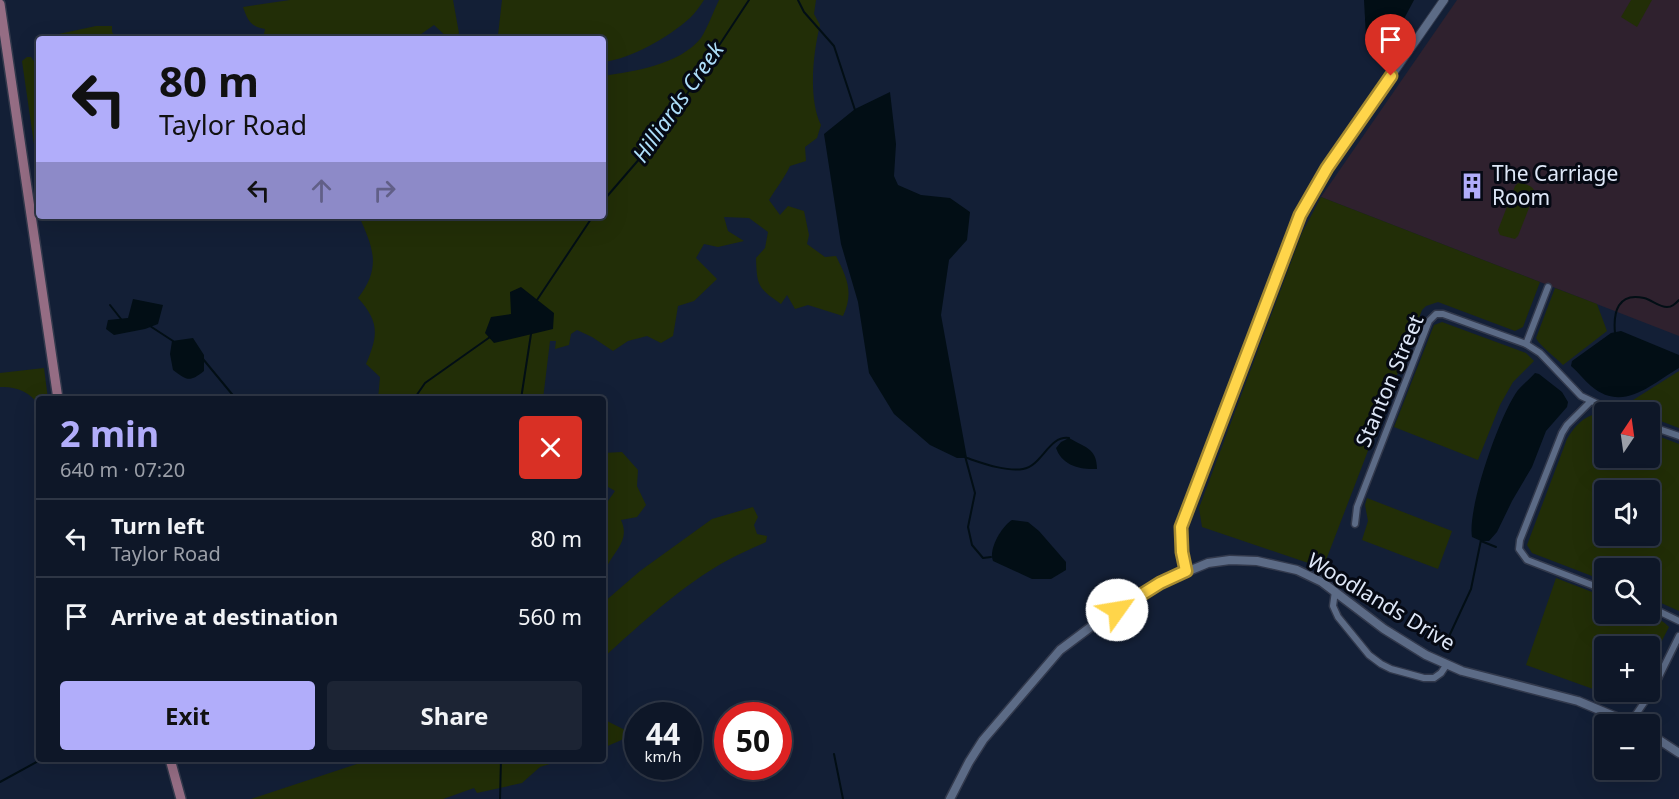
<!DOCTYPE html>
<html lang="en">
<head>
<meta charset="utf-8">
<style>
  body { margin:0; font-family:"Noto Sans",sans-serif; background:#1c2434; color:#f1f3f6; height:100vh; display:flex; flex-direction:column; font-size:22px; white-space:nowrap }
  * { box-sizing:border-box; margin:0 }
  p { font-size:20px; color:#9b9fa8 }
  .icon { flex:none; width:33px; height:33px; fill:none; stroke:currentColor; stroke-width:2; stroke-linecap:round; stroke-linejoin:round }
  .map { position:relative; flex:1; overflow:hidden }
  .panel { position:absolute; left:36px; top:396px; width:570px; height:366px; display:flex; flex-direction:column; background:#0e1728; border-radius:6px; box-shadow:0 6px 24px #0002,0 0 0 2px #2e3645 }
  .panel>* { flex:none }
  .top-card { position:absolute; left:36px; top:36px; width:570px; height:183px; border-radius:6px; box-shadow:0 6px 24px #0002,0 0 0 2px #2e3645; background:#b1adfa; color:#111; overflow:hidden }
  .needle { width:39px; rotate:13deg }
  .fabs { position:absolute; left:1594px; top:402px; display:grid; gap:12px }
  .fabs a { display:grid; place-items:center; width:66px; height:66px; border-radius:6px; background:#0e1728; box-shadow:0 6px 24px #0002,0 0 0 2px #2e3645; font-size:30px }
  .speed { position:absolute; left:624px; top:702px; display:flex; gap:12px; font-size:30px; font-weight:700; text-align:center }
  .speed>* { display:grid; place-content:center; width:78px; height:78px; border-radius:50%; background:#0e1728; box-shadow:0 6px 24px #0002,0 0 0 2px #2e3645; line-height:1 }
  .speed small { font-size:15px; font-weight:400 }
  .speed .limit { border:9px solid #d22; background:#fff; color:#111 }
  .pin { position:absolute; display:grid; place-items:center; width:51px; height:51px; color:#fff; margin:-62px -26px; border-radius:50% 50% 50% 0; rotate:-45deg; box-shadow:0 0 6px #0007 }
  .pin .icon { rotate:45deg }
  .me { position:absolute; width:66px; margin:-33px; rotate:58deg; stroke-linejoin:round; filter:drop-shadow(0 0 4px #0008) }
  .turn { display:flex; align-items:center; gap:21px; height:126px; padding:0 24px; font-size:27px }
  .turn .icon { width:78px; height:78px; stroke-width:2.5 }
  .turn b { display:block; font-size:42px; line-height:51px }
  .lanes { display:flex; align-items:center; height:57px; padding:0 24px; background:#0003; justify-content:center; gap:30px; direction:ltr }
  .lanes .off { opacity:.35 }
  .round { display:grid; place-items:center; flex:none; width:63px; height:63px; border-radius:6px; background:#1c2434 }
  .summary { display:flex; align-items:center; justify-content:space-between; height:102px; padding:0 24px }
  h1 { font-size:36px; font-weight:700; line-height:45px; color:#b1adfa }
  .button { display:flex; gap:12px; margin-top:auto; padding:12px 24px }
  .button a { flex:1; height:69px; border-radius:6px; background:#b1adfa; color:#111; font-size:24px; font-weight:700; line-height:69px; text-align:center }
  .button a+a { background:#1c2434; color:#f1f3f6 }
  ul { padding:0; list-style:none }
  li { display:flex; align-items:center; gap:18px; height:78px; padding:0 24px; border-top:2px solid #2e3645 }
  li div { flex:1 }
  li b { display:block; font-size:22px }
  li em { font-style:normal }
  .map>svg:first-child { display:block }
  .commercial { fill:#2f212e }
  .green { fill:#222e07; fill-rule:evenodd }
  .water { fill:#020e15 }
  .lines { fill:none; stroke-linecap:round; stroke-linejoin:round }
  .stream { stroke:#020e15; stroke-width:2 }
  .minor-casing { stroke:#32394c; stroke-width:9 }
  .tertiary-casing { stroke:#32394c; stroke-width:10 }
  .secondary-casing { stroke:#32394c; stroke-width:11 }
  .primary-casing { stroke:#32394c; stroke-width:12 }
  .minor { stroke:#5c6b86; stroke-width:6 }
  .tertiary { stroke:#5c6b86; stroke-width:8 }
  .secondary { stroke:#5c6b86; stroke-width:8 }
  .primary { stroke:#956d84; stroke-width:9 }
  .route-casing { stroke:#a68a30; stroke-width:15 }
  .route { stroke:#ffd54a; stroke-width:10 }
  .labels { text-anchor:middle; stroke-width:6; stroke-linejoin:round; paint-order:stroke }
  .poi-label { font-size:21px; fill:#dee7f7; stroke:#050913; text-anchor:start }
  .street-label { font-size:21px; fill:#dee7f7; stroke:#050913 }
  .water-label { font-size:22px; font-style:italic; fill:#addef9; stroke:#050913 }
</style>
</head>
<body>
<div class="map">
<svg width="1679" height="799" viewBox="0 0 1679 799">
  <rect width="100%" height="100%" fill="#131f36"/>
  <!-- commercial -->
  <polygon class="commercial" points="1457,0 1679,0 1679,336 1321,197"/>
  <!-- green -->
  <g class="green">
    <path d="M290,0H453L459,33L455,39H449L434,25L414,39H263L265,29C250,26 248,21 243,7Z"/>
    <path d="M502,0H704C700,6 695,13 690,18C669,37 631,59 603,62V39H499L498,35Z"/>
    <path d="M719,0H816L814,14L820,25C813,53 808,99 821,125L817,138L805,147L806,161L790,166C784,179 776,188 769,200L780,215L788,206L804,211L809,235L807,244L825,257L836,256C847,278 854,292 843,316L808,305L795,309L787,295L781,304C758,288 757,286 756,258L765,248L768,232L749,218L724,217L728,231L744,241L718,247L704,244L696,258L717,279L694,301L678,306L673,336L661,343L647,336L628,341L613,351L592,337L577,330L571,334L569,345L555,349L556,341H550L543,399H378L380,377L366,364C378,336 380,322 358,298C382,267 373,248 359,216H603V76C635,71 679,65 701,38C708,27 713,12 719,0Z"/>
    <polygon points="1631,0 1652,0 1637,27 1621,17"/>
    <polygon points="96,26 112,26 112,32 117,39 53,39 54,35"/>
    <polygon points="27,57 31,57 36,64 35,70 36,77 34,81 35,93 39,94 39,179 22,61"/>
    <path d="M1518,183C1524,183 1531,185 1534,190V195L1518,236L1515,239L1500,235L1498,230L1515,186Z"/>
    <polygon points="1321,197 1540,282 1523,327 1515,331 1438,302 1426,306 1422,310 1323,568 1202,527 1199,508 1302,233"/>
    <path d="M1555,288L1597,304L1607,331L1563,365C1555,357 1540,346 1536,338Z"/>
    <polygon points="1442,322 1526,353 1534,361 1513,382 1500,405 1478,460 1394,427 1434,325"/>
    <path d="M44,368L48,399H39V405C30,392 16,386 0,387V373Z"/>
    <polygon points="1679,371 1679,428 1650,417 1650,412 1637,412 1622,407"/>
    <path d="M1598,414L1605,417V458H1650V433L1679,444V611L1650,598V568H1605V581L1532,553L1527,545L1567,439C1574,427 1584,415 1598,414ZM1605,490H1650V536H1605Z"/>
    <path d="M622,452L638,470L637,486L646,505L637,517L621,520C630,540 616,549 606,568H603V508L615,491L603,484V453Z"/>
    <polygon points="1367,498 1452,531 1438,569 1362,540 1368,521 1365,505"/>
    <path d="M753,507L758,517L754,525L757,534L767,536L766,542C753,548 740,553 728,560C682,585 642,623 603,658V603L640,571L712,519Z"/>
    <path d="M1556,578L1605,597V614C1628,614 1652,609 1669,627L1650,664V646H1605V692H1636L1635,693L1621,699L1526,665Z"/>
    <polygon points="603,719 629,732 626,738 603,748"/>
    <polygon points="372,759 566,759 540,767 522,783 477,793 474,788 443,799 251,799"/>
  </g>
  <!-- water -->
  <g class="water">
    <polygon points="1364,0 1414,0 1387,51 1381,56 1374,55 1366,37"/>
    <polygon points="890,92 896,144 894,176 898,185 921,195 950,198 970,212 967,240 949,260 941,315 967,458 957,458 930,445 894,414 869,373 858,302 841,244 824,134 855,109"/>
    <polygon points="521,287 554,313 553,329 494,343 485,333 491,317 511,314 510,292"/>
    <polygon points="133,299 163,305 158,324 145,329 114,335 106,329 108,320 128,318"/>
    <path d="M1621,331L1679,355V368C1650,385 1623,413 1591,386C1584,380 1578,372 1571,366L1572,361L1611,333Z"/>
    <path d="M193,338L204,355V371C189,383 187,380 173,370L170,354L172,341Z"/>
    <path d="M1535,373L1539,374L1562,392L1568,402L1567,407L1546,431L1532,467L1512,501L1497,532L1489,541H1481L1472,537C1467,508 1500,414 1518,390C1523,384 1530,379 1535,373Z"/>
    <path d="M1069,438C1084,447 1097,448 1097,469C1079,470 1062,465 1056,448L1061,442Z"/>
    <path d="M1012,520L1028,522L1039,531L1066,562V570L1051,579H1032L993,561C988,549 1002,526 1012,520Z"/>
  </g>
  <g class="lines">
    <!-- stream -->
    <g class="stream">
      <polyline points="798,0 804,12 834,46 855,110"/>
      <polyline points="603,201 660,135 749,0"/>
      <polyline points="537,300 593,216"/>
      <polyline points="110,305 121,319"/>
      <polyline points="150,326 173,341"/>
      <path d="M1615,333C1613,312 1618,292 1644,298C1652,300 1659,307 1667,307C1672,307 1675,304 1679,300"/>
      <polyline points="203,359 236,399"/>
      <polyline points="414,399 425,383 490,337"/>
      <polyline points="521,399 531,334"/>
      <polyline points="965,456 975,493 968,527 972,545 983,558 991,557"/>
      <path d="M967,458C982,463 1006,472 1023,469C1042,466 1049,435 1069,438"/>
      <polyline points="1481,541 1496,547"/>
      <polyline points="1445,645 1471,589 1481,540"/>
      <polyline points="834,754 843,799"/>
      <polyline points="0,782 42,759"/>
      <polyline points="500,799 501,759"/>
    </g>
    <!-- minor casing -->
    <g class="minor-casing">
      <g id="minor">
        <polyline points="1526,344 1548,287"/>
        <polyline points="1590,402 1567,425 1562,433 1520,540 1519,549 1527,560 1605,590"/>
        <polyline points="1650,426 1679,436"/>
        <polyline points="1355,524 1357,507 1429,321 1436,314 1443,314 1526,344 1540,353 1581,396 1615,412"/>
        <polyline points="1335,591 1333,606 1338,617 1369,655 1381,664 1391,669 1424,678 1434,678 1441,673 1447,664"/>
        <polyline points="1650,607 1679,621"/>
        <polyline points="1630,723 1652,691 1679,636"/>
      </g>
    </g>
    <!-- tertiary casing -->
    <g class="tertiary-casing">
      <polyline id="tertiary" points="1186,571 1182,552 1181,527 1300,215 1327,168 1444,0"/>
    </g>
    <!-- secondary casing -->
    <g class="secondary-casing">
      <g id="secondary">
        <polyline points="1650,734 1679,753"/>
        <polyline points="950,799 969,762 983,740 1060,650 1100,620 1160,583 1208,563 1230,560 1257,561 1297,570 1322,582 1384,629 1426,655 1462,671 1578,701 1633,724"/>
      </g>
    </g>
    <!-- primary casing -->
    <g class="primary-casing">
      <g id="primary">
        <polyline points="0,4 58,399"/>
        <polyline points="170,759 181,799"/>
      </g>
    </g>
    <!-- minor -->
    <use href="#minor" class="minor"/>
    <!-- tertiary -->
    <use href="#tertiary" class="tertiary"/>
    <!-- secondary -->
    <use href="#secondary" class="secondary"/>
    <!-- primary -->
    <use href="#primary" class="primary"/>
  </g>
  <g class="lines">
    <!-- route casing -->
    <g class="route-casing">
      <polyline id="route" points="1117,610 1160,583 1186,571 1182,552 1181,527 1300,215 1327,168 1391,76"/>
    </g>
    <!-- route -->
    <use href="#route" class="route"/>
  </g>
  <!-- icons -->
  <defs>
    <g id="building-bare" transform="scale(2.07)"><path d="M-4-6H4V6H1V3H-1V6H-4ZM-2.5-4.3h1.7v1.8h-1.7ZM.8-4.3h1.7v1.8H.8ZM-2.5-1h1.7V.8h-1.7ZM.8-1h1.7V.8H.8Z" fill="#b1adfa" stroke="#050913" stroke-width="2.5" paint-order="stroke"/></g>
  </defs>
  <g fill-rule="evenodd">
    <use href="#building-bare" x="1472" y="186"/>
  </g>
  <g class="labels">
    <!-- poi labels -->
    <g class="poi-label">
      <text x="1492" y="181">The Carriage<tspan x="1492" dy="24">Room</tspan></text>
    </g>
    <!-- street labels -->
    <g class="street-label">
      <text transform="translate(1390 381) rotate(-67)" y="7">Stanton Street</text>
      <text transform="translate(1381 602) rotate(31)" y="7">Woodlands Drive</text>
    </g>
    <!-- water labels -->
    <g class="water-label">
      <text transform="translate(678 102) rotate(-55)" y="8">Hilliards Creek</text>
    </g>
  </g>
</svg>
<div class="fabs">
<a><svg class="needle" viewBox="-14 -14 28 28"><path d="M0-13l5 13h-10z" fill="#e53935"/><path d="M0 13l5-13h-10z" fill="#9b9fa8"/></svg></a>
<a><svg class="icon" aria-label="sound" viewBox="0 0 24 24"><path d="M4 9h4l5-4v14l-5-4H4zM17 9q2 3 0 6"/></svg></a>
<a><svg class="icon" aria-label="search" viewBox="0 0 24 24"><circle cx="10" cy="10" r="6"/><path d="M15 15l6 6"/></svg></a>
<a>+</a>
<a>−</a>
</div>
<div class="speed"><div>44<small>km/h</small></div><div class="limit">50</div></div>
<div class="pin" style="left:1391px;top:76px;background:#d93025"><svg class="icon" aria-label="arrive" viewBox="0 0 24 24"><path d="M6 21V4h12l-3 4 3 4H6"/></svg></div>
<svg class="me" style="left:1117px;top:610px" viewBox="-20 -20 40 40"><circle r="19" fill="#fff"/><path d="M0-13L10 11 0 6-10 11z" fill="#ffd54a"/></svg>
<div class="top-card">
<div class="turn"><svg class="icon" aria-label="left" viewBox="0 0 24 24"><path d="M17 20v-9H6M10 6l-5 5 5 5"/></svg><div><b>80 m</b>Taylor Road</div></div>
<div class="lanes"><svg class="icon" aria-label="left" viewBox="0 0 24 24"><path d="M17 20v-9H6M10 6l-5 5 5 5"/></svg><svg class="icon off" aria-label="ahead" viewBox="0 0 24 24"><path d="M12 20V5M6 11l6-6 6 6"/></svg><svg class="icon off" aria-label="right" viewBox="0 0 24 24"><path d="M7 20v-9h11M14 6l5 5-5 5"/></svg></div>
</div>
<section class="panel">
<div class="summary"><div><h1>2 min</h1><p>640 m · 07:20</p></div><a class="round" style="background:#d93025;color:#fff"><svg class="icon" aria-label="close" viewBox="0 0 24 24"><path d="M6 6l12 12M18 6L6 18"/></svg></a></div>
<ul>
<li><svg class="icon" aria-label="left" viewBox="0 0 24 24"><path d="M17 20v-9H6M10 6l-5 5 5 5"/></svg><div><b>Turn left</b><p>Taylor Road</p></div><em>80 m</em></li>
<li><svg class="icon" aria-label="arrive" viewBox="0 0 24 24"><path d="M6 21V4h12l-3 4 3 4H6"/></svg><div><b>Arrive at destination</b></div><em>560 m</em></li>
</ul>
<div class="button"><a>Exit</a><a>Share</a></div>
</section>
</div>
</body>
</html>
